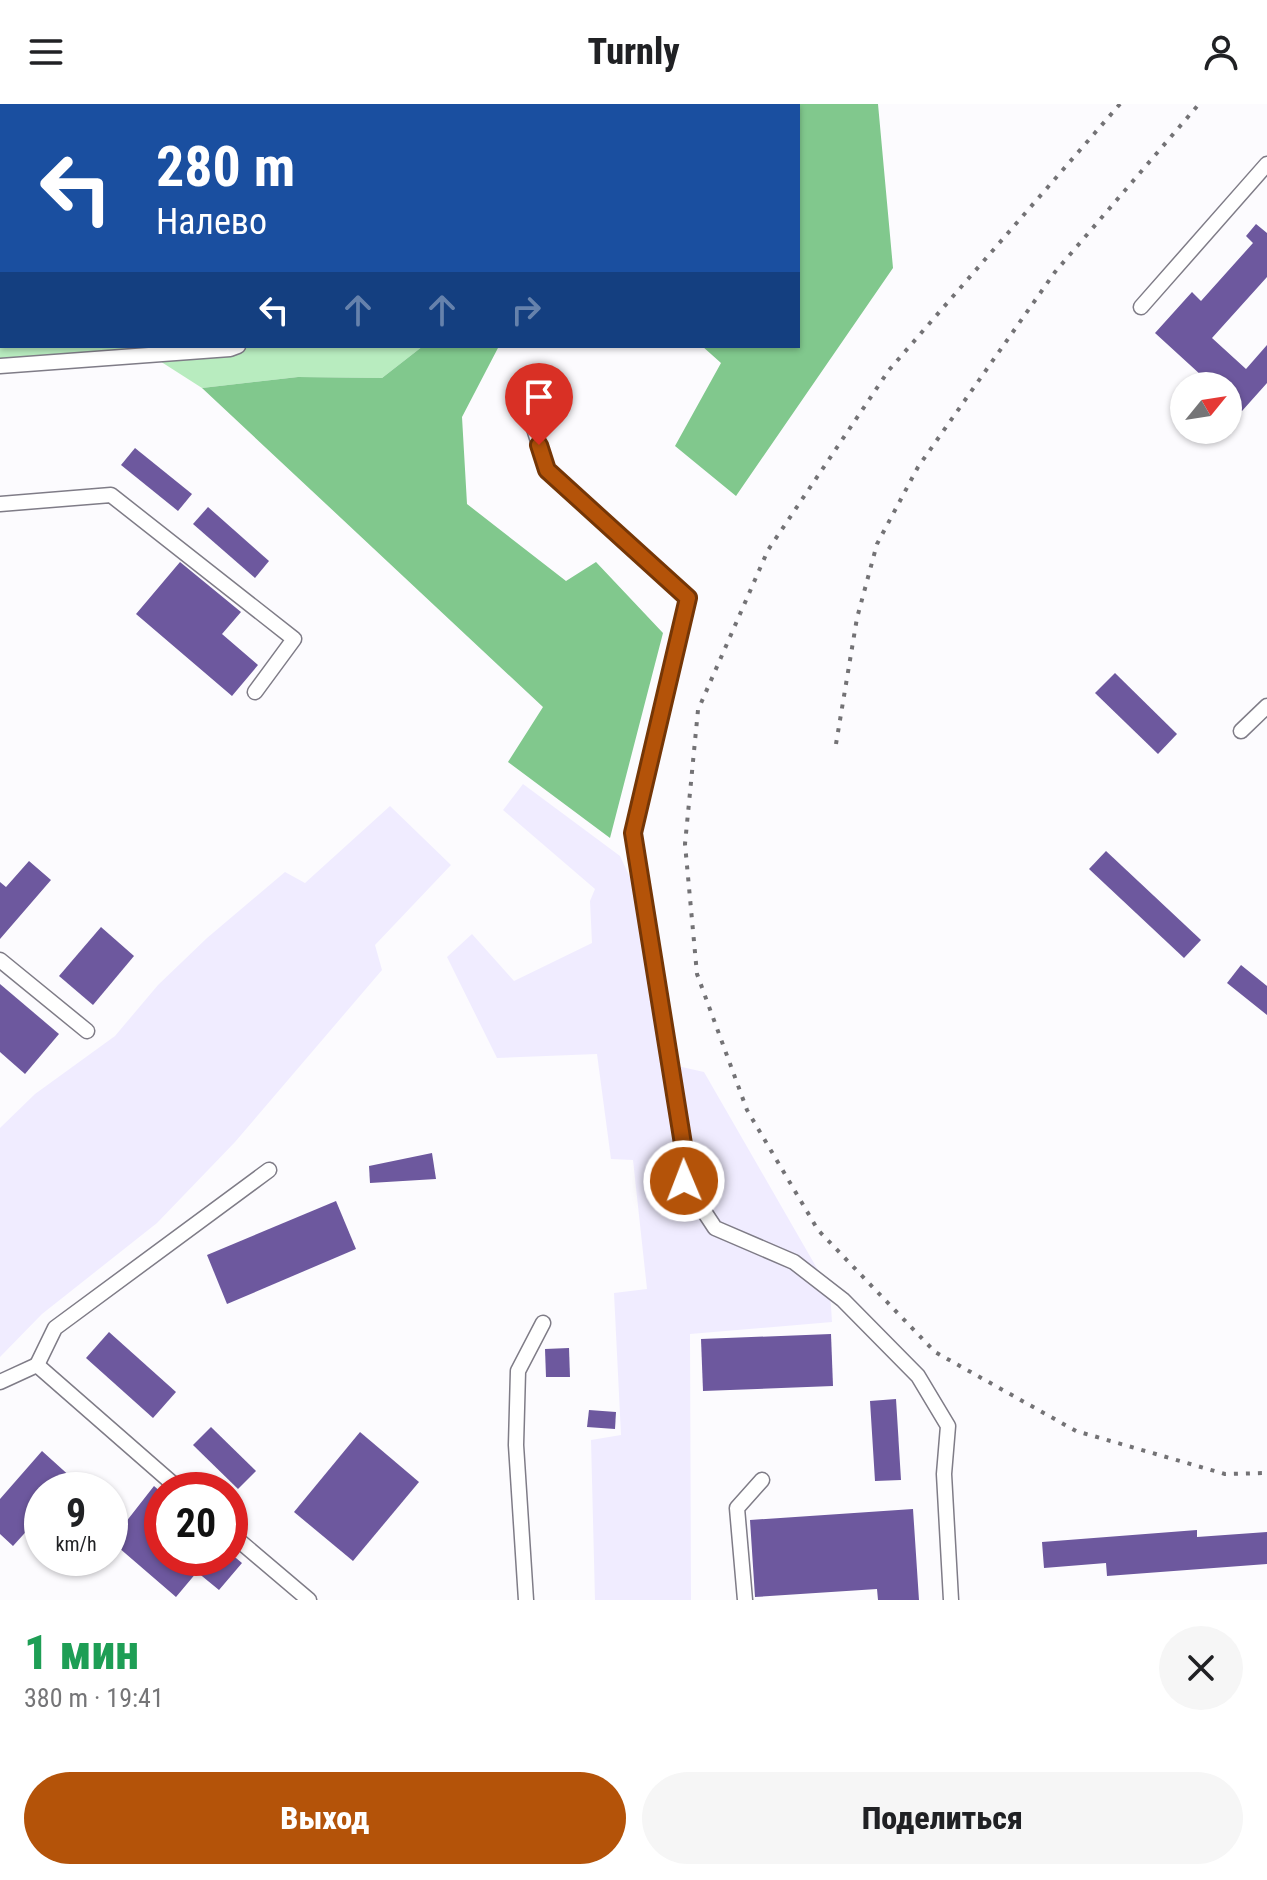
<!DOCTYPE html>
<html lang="ru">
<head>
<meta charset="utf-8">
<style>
  body { margin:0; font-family:"Roboto Condensed",sans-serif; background:#f6f6f6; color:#202124; height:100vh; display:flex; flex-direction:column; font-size:30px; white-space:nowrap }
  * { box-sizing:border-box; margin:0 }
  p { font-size:26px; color:#757577 }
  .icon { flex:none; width:44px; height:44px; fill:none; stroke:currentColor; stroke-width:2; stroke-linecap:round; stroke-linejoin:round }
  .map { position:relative; height:1496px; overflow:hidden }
  .details { display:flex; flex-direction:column; background:#fff; flex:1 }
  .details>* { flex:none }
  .banner { position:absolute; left:0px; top:0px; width:800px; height:244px; box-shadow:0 2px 6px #0004; background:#1a4fa0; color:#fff; overflow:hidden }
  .needle { width:52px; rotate:60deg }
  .fabs { position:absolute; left:1170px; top:268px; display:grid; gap:16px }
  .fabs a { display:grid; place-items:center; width:72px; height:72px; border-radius:50%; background:#fff; box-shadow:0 2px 6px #0004; font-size:40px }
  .speed { position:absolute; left:24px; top:1368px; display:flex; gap:16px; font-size:40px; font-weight:700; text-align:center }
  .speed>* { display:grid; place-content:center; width:104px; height:104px; border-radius:50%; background:#fff; box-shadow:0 2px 6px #0004; line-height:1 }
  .speed small { font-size:20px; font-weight:400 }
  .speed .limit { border:12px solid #d22; background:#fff; color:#111 }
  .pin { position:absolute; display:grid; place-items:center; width:68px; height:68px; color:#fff; margin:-82px -34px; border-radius:50% 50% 50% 0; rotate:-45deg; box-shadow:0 0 8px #0007 }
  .pin .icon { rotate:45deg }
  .me { position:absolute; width:88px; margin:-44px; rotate:359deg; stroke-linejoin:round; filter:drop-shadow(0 0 6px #0008) }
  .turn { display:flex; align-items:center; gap:28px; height:168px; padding:0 24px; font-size:36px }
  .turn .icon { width:104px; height:104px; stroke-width:2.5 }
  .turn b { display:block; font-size:56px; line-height:68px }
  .lanes { display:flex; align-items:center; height:76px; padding:0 24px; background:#0003; justify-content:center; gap:40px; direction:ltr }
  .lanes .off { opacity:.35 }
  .round { display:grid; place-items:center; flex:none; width:84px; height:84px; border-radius:42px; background:#f6f6f6 }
  .head { display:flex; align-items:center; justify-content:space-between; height:136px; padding:0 24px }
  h1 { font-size:48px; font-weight:800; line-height:60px; color:#1e9e55 }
  .cta { display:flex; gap:16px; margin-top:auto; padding:16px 24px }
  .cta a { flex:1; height:92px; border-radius:48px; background:#b45309; color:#fff; font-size:32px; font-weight:800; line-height:92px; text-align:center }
  .cta a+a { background:#f6f6f6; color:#202124 }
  header { display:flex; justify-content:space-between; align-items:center; height:104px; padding:0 24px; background:#fff; font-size:36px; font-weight:800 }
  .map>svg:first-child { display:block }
  .built { fill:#f0ecff }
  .green { fill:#b8ecbf }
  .forest { fill:#81c88d }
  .building { fill:#6d589e }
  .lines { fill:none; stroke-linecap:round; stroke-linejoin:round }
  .minor-casing { stroke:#7f7c87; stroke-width:17 }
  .minor { stroke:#fff; stroke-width:14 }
  .rail { stroke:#737275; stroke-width:4; stroke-dasharray:4 8; stroke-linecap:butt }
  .route-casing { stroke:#753606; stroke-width:20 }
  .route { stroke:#b45309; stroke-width:14 }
</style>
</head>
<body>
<header><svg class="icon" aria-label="menu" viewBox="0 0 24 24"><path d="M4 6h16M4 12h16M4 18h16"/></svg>Turnly<svg class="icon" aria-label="person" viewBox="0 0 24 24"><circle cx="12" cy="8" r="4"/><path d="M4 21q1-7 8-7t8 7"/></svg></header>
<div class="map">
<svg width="1267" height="1496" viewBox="0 0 1267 1496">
  <rect width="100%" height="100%" fill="#fcfbfe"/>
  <!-- built -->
  <g class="built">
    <polygon points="523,680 620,752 642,799 664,959 704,968 830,1187 832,1218 690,1230 691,1496 595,1496 591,1336 621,1331 614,1189 647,1185 633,1056 611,1055 597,950 497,954 447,853 472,830 514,877 592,839 590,797 595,785 503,706"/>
    <polygon points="390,702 451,761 375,841 382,866 235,1038 157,1119 42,1210 0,1253 0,1024 35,990 115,932 158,881 207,834 285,768 305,779"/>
  </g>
  <!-- green -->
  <polygon class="green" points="0,0 538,0 539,2 2,2 2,242 423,242 382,274 298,273 202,284 152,252 0,259"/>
  <!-- forest -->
  <g class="forest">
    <polygon points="538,0 878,0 893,164 736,392 675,342 721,259 702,242 798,242 798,2"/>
    <polygon points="423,242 499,242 462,313 467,400 566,477 596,458 663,529 610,734 508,658 543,603 202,284 298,273 382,274"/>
  </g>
  <!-- building -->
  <g class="building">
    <polygon points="1256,120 1267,129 1267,173 1212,234 1246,265 1267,241 1267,279 1242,307 1228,295 1228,282 1213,282 1155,229 1192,188 1201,197 1253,139 1246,132"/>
    <polygon points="135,344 192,390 178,407 121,361"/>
    <polygon points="208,403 269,457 255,474 193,420"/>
    <polygon points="180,458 241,508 222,530 258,561 232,592 136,510"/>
    <polygon points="1115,569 1177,630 1158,650 1095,589"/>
    <polygon points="1106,747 1201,836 1184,854 1089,765"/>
    <polygon points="29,757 51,776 0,835 0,778 6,783"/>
    <polygon points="101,823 134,852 93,901 59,872"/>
    <polygon points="1241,861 1267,882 1267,911 1227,879"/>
    <polygon points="0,880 59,930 25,970 0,948"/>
    <polygon points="432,1049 436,1075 370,1079 369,1062"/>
    <polygon points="336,1097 356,1145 227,1200 207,1151"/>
    <polygon points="109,1228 176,1288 153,1314 86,1254"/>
    <polygon points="831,1230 833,1282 703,1287 701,1235"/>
    <polygon points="569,1244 570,1273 546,1273 545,1245"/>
    <polygon points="896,1295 901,1376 875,1377 870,1297"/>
    <polygon points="589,1306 616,1308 615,1325 587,1323"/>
    <polygon points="211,1323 256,1367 238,1385 193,1341"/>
    <polygon points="360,1328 419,1378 353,1457 294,1408"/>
    <polygon points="42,1347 73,1375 63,1386 42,1386 42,1410 13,1442 0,1430 0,1395"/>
    <polygon points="154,1382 162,1389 162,1454 236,1454 242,1459 219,1486 197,1468 176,1493 111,1437"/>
    <polygon points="913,1405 919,1496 878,1496 877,1485 755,1493 750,1416"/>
    <polygon points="1197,1426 1197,1433 1267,1428 1267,1460 1107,1472 1106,1459 1044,1464 1042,1438"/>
  </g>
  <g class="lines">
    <!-- minor casing -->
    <g class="minor-casing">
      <g id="minor">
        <polyline points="412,0 412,2"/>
        <polyline points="638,0 638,2"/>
        <polyline points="0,47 2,47"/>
        <polyline points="0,183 2,183"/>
        <polyline points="1141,203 1267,60"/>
        <polyline points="0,262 230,245 238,242"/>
        <polyline points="531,315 547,366 688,494 633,729 683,1040 684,1077 715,1124 794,1158 843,1196 918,1272 948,1322 944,1370 951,1496"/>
        <polyline points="0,400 111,391 294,535 255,588"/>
        <polyline points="1241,627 1267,602"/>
        <polyline points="0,856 87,927"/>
        <polyline points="37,1261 55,1224 269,1066"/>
        <polyline points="37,1261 180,1386"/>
        <polyline points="0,1278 37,1261"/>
        <polyline points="230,1429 309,1496"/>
        <polyline points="526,1496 516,1341 518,1267 543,1219"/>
        <polyline points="745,1496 737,1404 762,1376"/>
      </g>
    </g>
    <!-- minor -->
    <use href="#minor" class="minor"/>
    <!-- rail -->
    <g class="rail">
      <polyline points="1120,0 889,266 768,446 698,606 685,740 697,870 747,1006 818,1126 935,1248 1076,1327 1225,1370 1267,1369"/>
      <polyline points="836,640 857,514 877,440 918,363 1055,168 1199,0"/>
    </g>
  </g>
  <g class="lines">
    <!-- route casing -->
    <g class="route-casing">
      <polyline id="route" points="539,341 547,366 688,494 633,729 683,1040 684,1077"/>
    </g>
    <!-- route -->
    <use href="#route" class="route"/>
  </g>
</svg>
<div class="fabs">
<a><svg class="needle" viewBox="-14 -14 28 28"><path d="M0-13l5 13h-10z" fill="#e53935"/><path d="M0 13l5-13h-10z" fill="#757577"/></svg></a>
</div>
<div class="speed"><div>9<small>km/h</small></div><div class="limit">20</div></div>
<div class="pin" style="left:539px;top:341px;background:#d93025"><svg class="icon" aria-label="arrive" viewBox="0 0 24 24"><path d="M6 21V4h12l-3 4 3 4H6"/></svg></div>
<svg class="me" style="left:684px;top:1077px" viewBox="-20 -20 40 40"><circle r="17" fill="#b45309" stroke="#fff" stroke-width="3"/><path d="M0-11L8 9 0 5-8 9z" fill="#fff"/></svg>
<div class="banner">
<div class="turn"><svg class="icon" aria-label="left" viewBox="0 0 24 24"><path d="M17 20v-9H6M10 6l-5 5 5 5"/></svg><div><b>280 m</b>Налево</div></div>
<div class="lanes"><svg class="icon" aria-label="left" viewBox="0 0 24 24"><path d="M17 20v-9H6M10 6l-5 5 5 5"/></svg><svg class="icon off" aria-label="ahead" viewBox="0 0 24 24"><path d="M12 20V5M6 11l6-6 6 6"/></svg><svg class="icon off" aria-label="ahead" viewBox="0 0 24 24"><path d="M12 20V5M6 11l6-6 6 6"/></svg><svg class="icon off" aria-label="right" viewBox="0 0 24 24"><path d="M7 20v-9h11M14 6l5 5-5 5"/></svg></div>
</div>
</div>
<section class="details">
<div class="head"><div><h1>1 мин</h1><p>380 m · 19:41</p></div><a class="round"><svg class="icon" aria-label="close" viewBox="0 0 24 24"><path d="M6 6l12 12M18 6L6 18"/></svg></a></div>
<div class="cta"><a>Выход</a><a>Поделиться</a></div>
</section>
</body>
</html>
